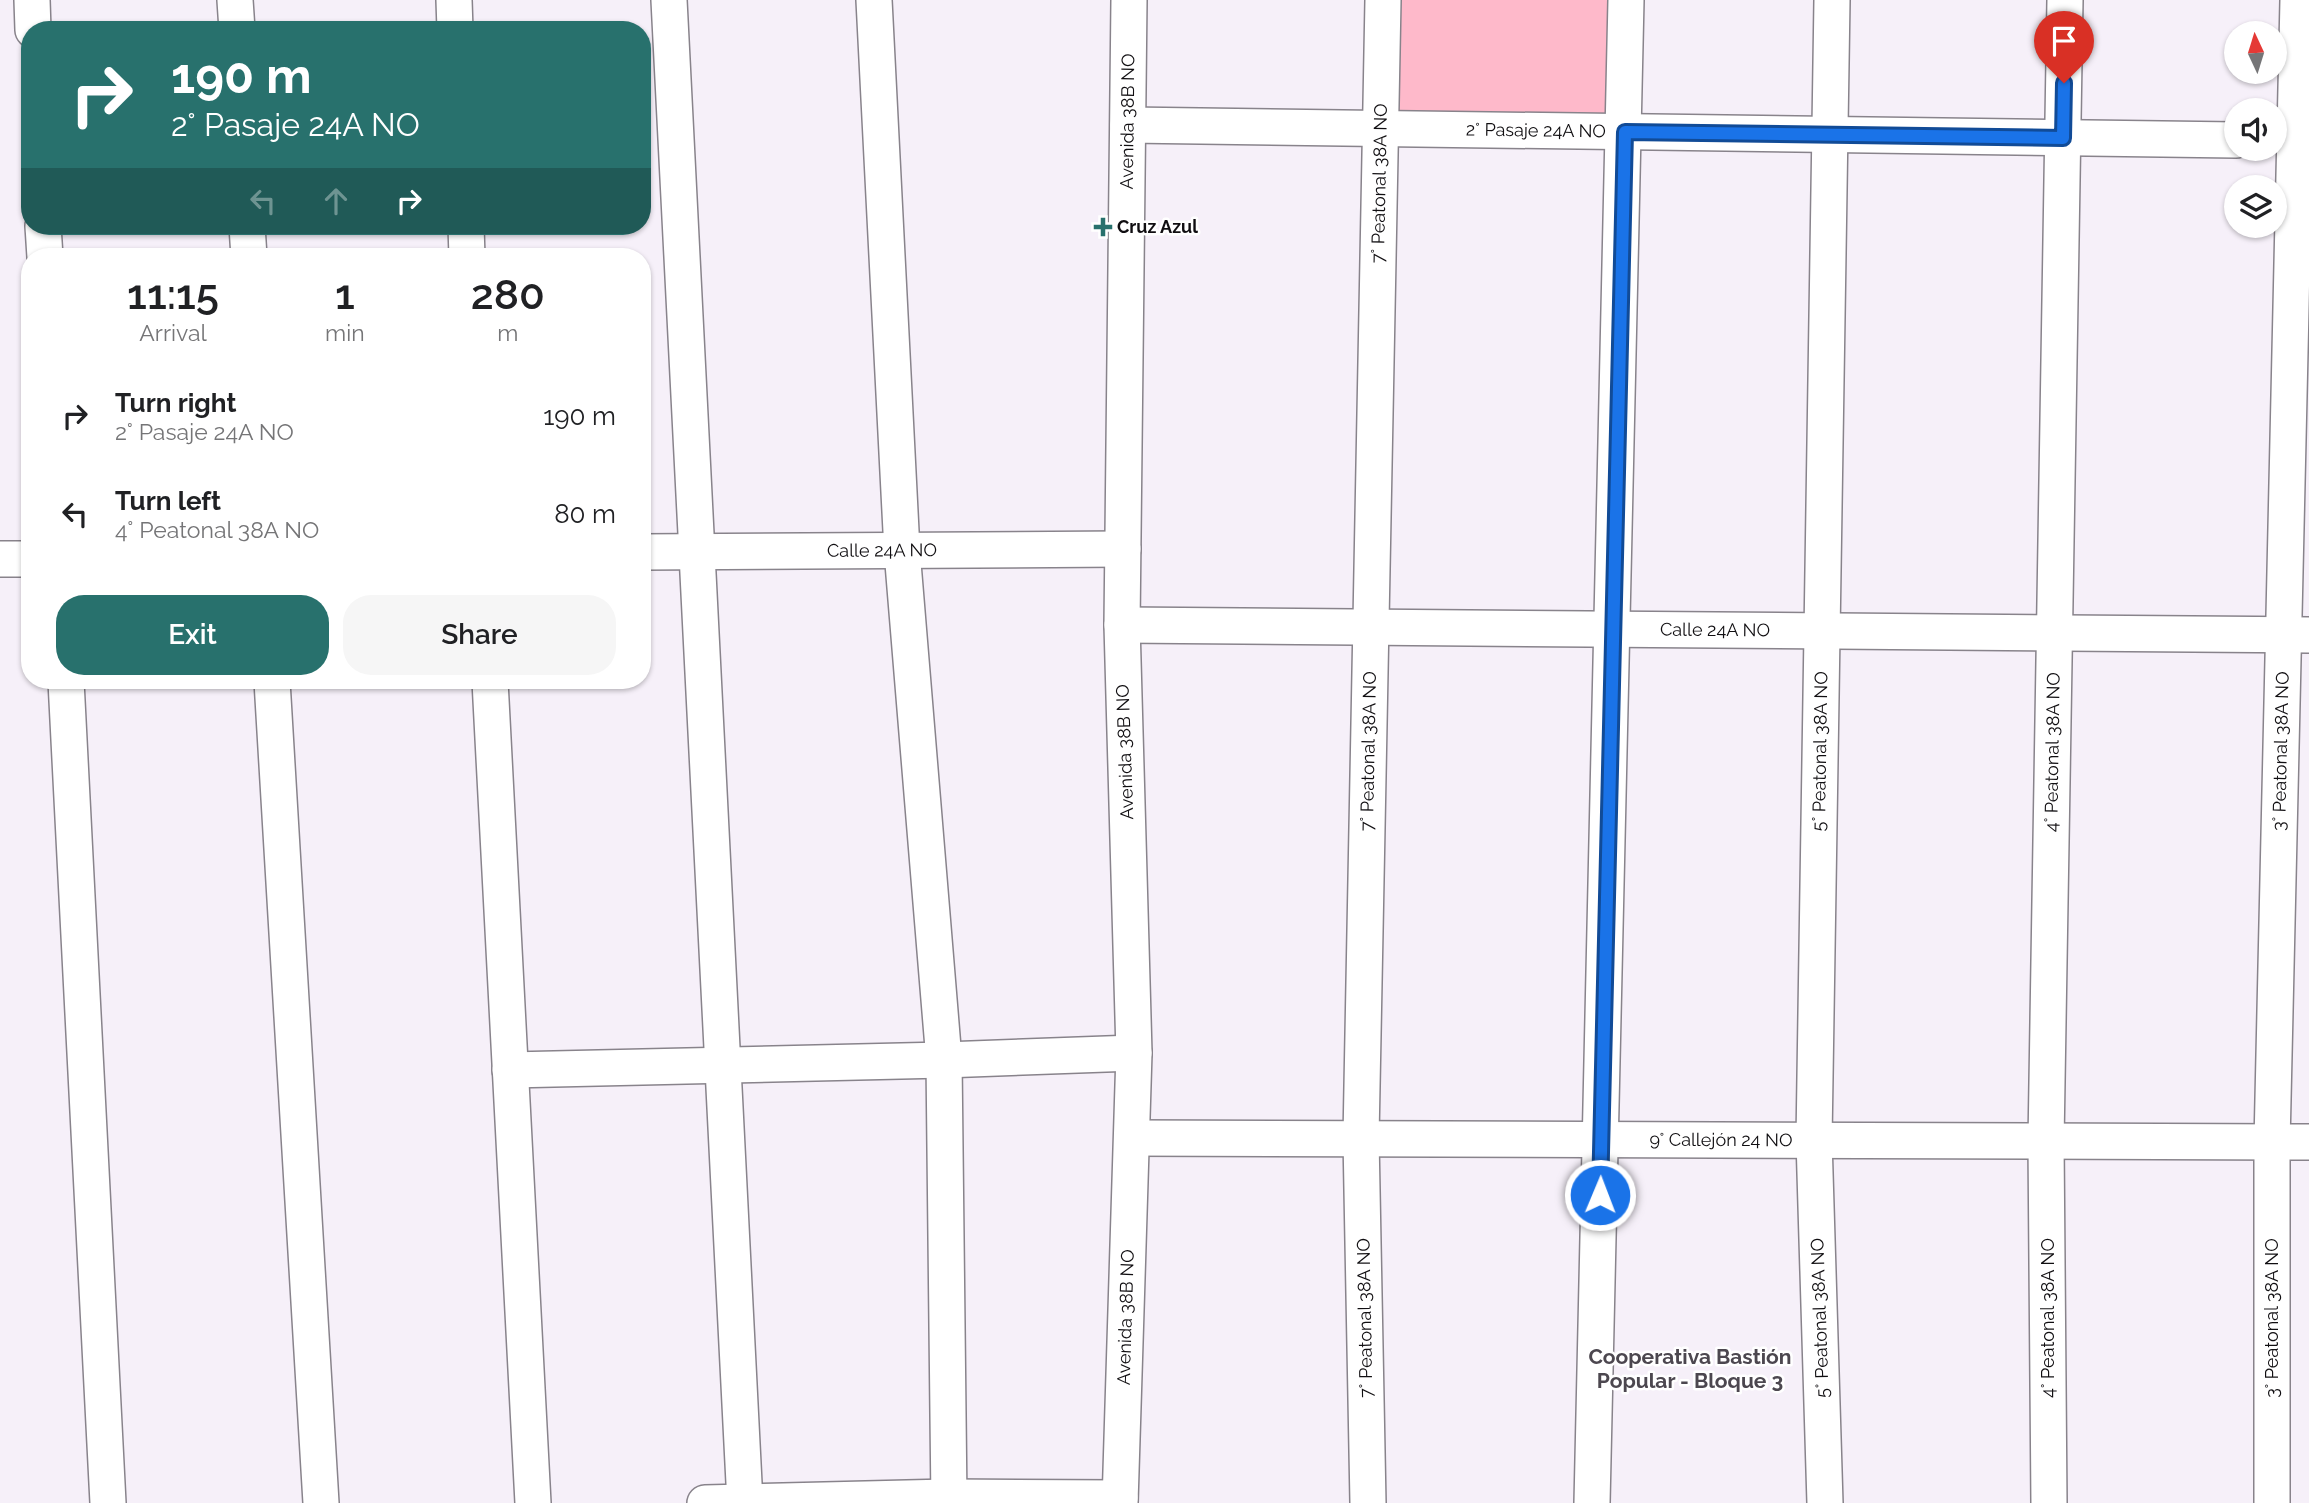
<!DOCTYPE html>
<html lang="en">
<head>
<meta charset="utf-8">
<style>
  body { margin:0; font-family:Raleway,sans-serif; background:#f6f6f6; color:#202124; height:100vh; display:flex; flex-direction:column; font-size:26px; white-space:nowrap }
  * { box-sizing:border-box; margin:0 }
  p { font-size:23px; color:#757577 }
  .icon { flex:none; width:38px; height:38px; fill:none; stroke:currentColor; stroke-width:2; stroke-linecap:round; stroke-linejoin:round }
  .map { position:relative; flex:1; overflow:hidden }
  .drawer { position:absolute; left:21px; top:248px; width:630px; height:441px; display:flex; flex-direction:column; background:#fff; border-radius:28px; box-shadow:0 2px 5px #0004 }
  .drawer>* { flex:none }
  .banner { position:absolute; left:21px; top:21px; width:630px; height:214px; border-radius:28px; box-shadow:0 2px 5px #0004; background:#28716d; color:#fff; overflow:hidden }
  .needle { width:46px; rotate:356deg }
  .tools { position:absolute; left:2224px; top:21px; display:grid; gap:14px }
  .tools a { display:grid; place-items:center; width:63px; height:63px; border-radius:50%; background:#fff; box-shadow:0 2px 5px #0004; font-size:35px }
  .pin { position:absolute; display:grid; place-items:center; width:60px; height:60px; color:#fff; margin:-72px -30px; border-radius:50% 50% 50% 0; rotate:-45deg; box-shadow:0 0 7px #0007 }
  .pin .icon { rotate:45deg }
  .me { position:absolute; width:77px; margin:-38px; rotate:1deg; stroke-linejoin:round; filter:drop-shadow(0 0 5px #0008) }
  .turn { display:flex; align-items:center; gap:24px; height:147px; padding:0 35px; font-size:32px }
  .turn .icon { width:91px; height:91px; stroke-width:2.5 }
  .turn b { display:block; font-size:49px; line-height:60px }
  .lanes { display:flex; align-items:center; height:66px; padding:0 35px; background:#0003; justify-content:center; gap:35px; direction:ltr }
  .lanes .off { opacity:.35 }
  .eta { display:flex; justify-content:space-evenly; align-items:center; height:119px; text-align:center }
  .eta b { font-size:42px; font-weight:600; line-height:49px }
  .button { display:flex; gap:14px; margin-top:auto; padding:14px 35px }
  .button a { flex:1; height:80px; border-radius:28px; background:#28716d; color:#fff; font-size:28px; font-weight:600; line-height:80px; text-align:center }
  .button a+a { background:#f6f6f6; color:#202124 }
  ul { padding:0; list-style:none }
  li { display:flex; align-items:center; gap:21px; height:98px; padding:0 35px }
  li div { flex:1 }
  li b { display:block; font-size:26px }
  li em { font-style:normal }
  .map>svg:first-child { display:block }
  .green { fill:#feb9ca }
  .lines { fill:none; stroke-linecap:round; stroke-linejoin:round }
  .street-casing { stroke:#88838b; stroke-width:38 }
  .street { stroke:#fff; stroke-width:35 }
  .route-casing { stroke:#114b97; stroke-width:18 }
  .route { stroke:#1a73e8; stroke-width:12 }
  .poi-dot { fill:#28716d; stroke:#fff; stroke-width:2.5 }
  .labels { text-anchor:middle; stroke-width:5; stroke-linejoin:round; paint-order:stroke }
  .street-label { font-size:18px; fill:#100e11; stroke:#fff }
  .poi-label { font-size:18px; font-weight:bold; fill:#100e11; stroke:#fff; text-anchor:start }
  .quarter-label { font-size:21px; font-weight:bold; fill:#4c474f; stroke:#fff }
</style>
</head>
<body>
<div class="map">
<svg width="2309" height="1503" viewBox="0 0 2309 1503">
  <rect width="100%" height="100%" fill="#f6f0f9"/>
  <!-- green -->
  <polygon class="green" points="1401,0 1611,0 1610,115 1398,112"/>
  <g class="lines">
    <!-- street casing -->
    <g class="street-casing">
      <g id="street">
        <polyline points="32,0 33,30"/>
        <polyline points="235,0 237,30"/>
        <polyline points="454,0 455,30"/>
        <polyline points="669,0 745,1503"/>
        <polyline points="874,0 902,551 944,1060 949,1503"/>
        <path id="s1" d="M1128,125L2236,140"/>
        <polyline points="43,226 45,257"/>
        <polyline points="247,226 249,257"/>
        <polyline points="466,226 467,257"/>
        <path id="s2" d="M642,552L1123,549"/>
        <polyline points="0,559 30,559"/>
        <path id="s3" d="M1122,625L2309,635"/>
        <polyline points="66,681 108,1503"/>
        <polyline points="272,681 321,1503"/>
        <polyline points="490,681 533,1503"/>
        <polyline points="510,1070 944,1060 1134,1053"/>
        <path id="s4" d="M1133,1138L2309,1142"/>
        <polyline points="705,1503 948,1497 1120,1498"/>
        <path id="s5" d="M1120,1503L1134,1053L1122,625L1129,0"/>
        <path id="s6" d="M1368,1503L1361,1138L1383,0"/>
        <polyline points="1592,1503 1626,0"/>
        <path id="s7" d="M1825,1503L1814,1140L1832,0"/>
        <path id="s8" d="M2049,1503L2046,1142L2065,0"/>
        <path id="s9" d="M2272,1503V1143L2298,0"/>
      </g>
    </g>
    <!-- street -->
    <use href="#street" class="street"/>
  </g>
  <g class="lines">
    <!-- route casing -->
    <g class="route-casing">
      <polyline id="route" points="1600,1195 1625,132 2063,138 2064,83"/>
    </g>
    <!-- route -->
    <use href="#route" class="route"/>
  </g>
  <!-- markers -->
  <path class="poi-dot" d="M1099.5 216.5h7v7h7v7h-7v7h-7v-7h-7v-7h7z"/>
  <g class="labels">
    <!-- street labels -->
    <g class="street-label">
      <text dy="6" stroke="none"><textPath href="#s5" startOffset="1382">Avenida 38B NO</textPath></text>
      <text dy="6" stroke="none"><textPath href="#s1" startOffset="408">2° Pasaje 24A NO</textPath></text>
      <text dy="6" stroke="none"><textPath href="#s6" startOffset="1320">7° Peatonal 38A NO</textPath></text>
      <text dy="6" stroke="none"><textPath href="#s2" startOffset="240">Calle 24A NO</textPath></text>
      <text dy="6" stroke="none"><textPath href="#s3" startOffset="593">Calle 24A NO</textPath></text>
      <text dy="6" stroke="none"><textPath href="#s6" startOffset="752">7° Peatonal 38A NO</textPath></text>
      <text dy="6" stroke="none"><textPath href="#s8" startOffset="751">4° Peatonal 38A NO</textPath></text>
      <text dy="6" stroke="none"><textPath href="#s9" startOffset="752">3° Peatonal 38A NO</textPath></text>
      <text transform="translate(1125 752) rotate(-92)" y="6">Avenida 38B NO</text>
      <text dy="6" stroke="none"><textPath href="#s7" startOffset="752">5° Peatonal 38A NO</textPath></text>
      <text dy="6" stroke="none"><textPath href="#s4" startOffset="588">9° Callejón 24 NO</textPath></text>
      <text dy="6" stroke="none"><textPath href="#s5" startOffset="186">Avenida 38B NO</textPath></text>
      <text transform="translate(1365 1318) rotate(-91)" y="6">7° Peatonal 38A NO</text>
      <text transform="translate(1820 1318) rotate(-92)" y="6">5° Peatonal 38A NO</text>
      <text transform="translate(2048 1318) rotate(-90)" y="6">4° Peatonal 38A NO</text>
      <text transform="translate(2272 1318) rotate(-90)" y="6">3° Peatonal 38A NO</text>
    </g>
    <!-- poi labels -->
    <g class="poi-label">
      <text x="1117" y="233">Cruz Azul</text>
    </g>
    <!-- quarter labels -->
    <g class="quarter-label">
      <text x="1690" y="1364">Cooperativa Bastión<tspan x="1690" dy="24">Popular - Bloque 3</tspan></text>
    </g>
  </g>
</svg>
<div class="tools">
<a><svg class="needle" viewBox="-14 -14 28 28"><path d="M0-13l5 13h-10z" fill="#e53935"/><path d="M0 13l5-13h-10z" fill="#757577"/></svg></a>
<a><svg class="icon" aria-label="sound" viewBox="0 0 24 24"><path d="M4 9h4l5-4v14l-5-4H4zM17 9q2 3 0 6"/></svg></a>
<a><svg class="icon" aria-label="layers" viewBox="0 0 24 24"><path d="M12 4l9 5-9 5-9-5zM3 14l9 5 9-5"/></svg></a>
</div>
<div class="pin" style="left:2064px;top:83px;background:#d93025"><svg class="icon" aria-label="arrive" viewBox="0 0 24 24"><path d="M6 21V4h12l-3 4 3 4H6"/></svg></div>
<svg class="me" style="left:1600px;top:1195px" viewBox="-20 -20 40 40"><circle r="17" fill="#1a73e8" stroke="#fff" stroke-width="3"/><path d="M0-11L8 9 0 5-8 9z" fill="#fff"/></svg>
<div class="banner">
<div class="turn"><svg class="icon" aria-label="right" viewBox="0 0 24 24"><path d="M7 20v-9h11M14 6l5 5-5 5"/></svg><div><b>190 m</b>2° Pasaje 24A NO</div></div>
<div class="lanes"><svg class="icon off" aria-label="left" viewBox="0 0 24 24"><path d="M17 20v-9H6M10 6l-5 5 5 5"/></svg><svg class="icon off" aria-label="ahead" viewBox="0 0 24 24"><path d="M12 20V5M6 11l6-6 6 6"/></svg><svg class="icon" aria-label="right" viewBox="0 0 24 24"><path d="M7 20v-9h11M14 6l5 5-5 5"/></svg></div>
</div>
<section class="drawer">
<div class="eta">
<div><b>11:15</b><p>Arrival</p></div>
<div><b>1</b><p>min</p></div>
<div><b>280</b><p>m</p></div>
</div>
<ul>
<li><svg class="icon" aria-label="right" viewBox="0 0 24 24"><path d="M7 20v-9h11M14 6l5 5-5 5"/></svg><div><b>Turn right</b><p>2° Pasaje 24A NO</p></div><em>190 m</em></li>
<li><svg class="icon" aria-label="left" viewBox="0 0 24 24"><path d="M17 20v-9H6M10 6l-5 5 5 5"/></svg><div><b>Turn left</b><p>4° Peatonal 38A NO</p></div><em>80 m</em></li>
</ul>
<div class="button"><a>Exit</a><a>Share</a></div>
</section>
</div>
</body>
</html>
